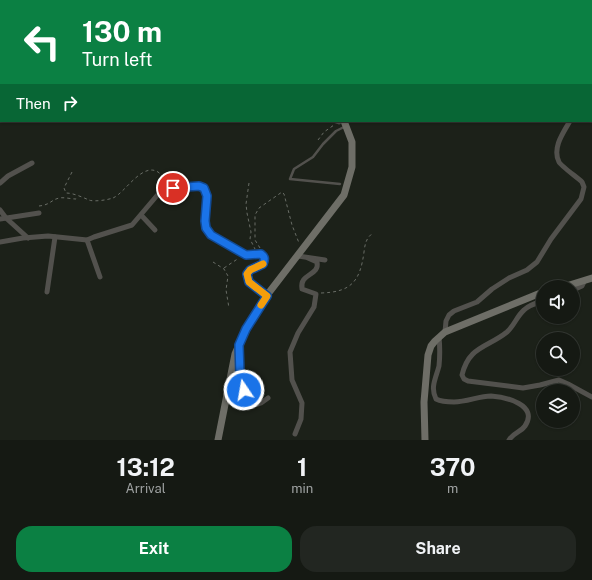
<!DOCTYPE html>
<html lang="en">
<head>
<meta charset="utf-8">
<style>
  body { margin:0; font-family:"Public Sans",sans-serif; background:#222621; color:#f1f3f6; height:100vh; display:flex; flex-direction:column; font-size:15px; white-space:nowrap }
  * { box-sizing:border-box; margin:0 }
  p { font-size:13px; color:#9da0a0 }
  .icon { flex:none; width:22px; height:22px; fill:none; stroke:currentColor; stroke-width:2; stroke-linecap:round; stroke-linejoin:round }
  .map { position:relative; height:440px; overflow:hidden }
  .sheet { display:flex; flex-direction:column; background:#151913; flex:1 }
  .sheet>* { flex:none }
  .guide { position:absolute; left:0px; top:0px; width:592px; height:122px; box-shadow:0 1px 3px #0004,0 0 0 1px #343833; background:#0b8043; color:#fff; overflow:hidden }
  .fabs { position:absolute; left:536px; top:280px; display:grid; gap:8px }
  .fabs a { display:grid; place-items:center; width:44px; height:44px; border-radius:50%; background:#151913; box-shadow:0 1px 3px #0004,0 0 0 1px #343833; font-size:20px }
  .pin { position:absolute; display:grid; place-items:center; width:34px; height:34px; color:#fff; margin:-17px; border:2px solid #fff; border-radius:50%; box-shadow:0 1px 4px #0007 }
  .me { position:absolute; width:44px; margin:-22px; rotate:348deg; stroke-linejoin:round; filter:drop-shadow(0 0 3px #0008) }
  .turn { display:flex; align-items:center; gap:14px; height:84px; padding:0 16px; font-size:18px }
  .turn .icon { width:52px; height:52px; stroke-width:2.5 }
  .turn b { display:block; font-size:28px; line-height:34px }
  .then { display:flex; align-items:center; height:38px; padding:0 16px; background:#0003; gap:8px; font-size:15px }
  .eta { display:flex; justify-content:space-evenly; align-items:center; height:68px; text-align:center }
  .eta b { font-size:24px; font-weight:700; line-height:28px }
  .action { display:flex; gap:8px; margin-top:auto; padding:8px 16px }
  .action a { flex:1; height:46px; border-radius:16px; background:#0b8043; color:#fff; font-size:16px; font-weight:700; line-height:46px; text-align:center }
  .action a+a { background:#222621; color:#f1f3f6 }
  .map>svg:first-child { display:block }
  .lines { fill:none; stroke-linecap:round; stroke-linejoin:round }
  .path { stroke:#696d66; stroke-width:1; stroke-dasharray:3 3; stroke-linecap:butt }
  .service { stroke:#52514d; stroke-width:2.5 }
  .minor { stroke:#52514d; stroke-width:5 }
  .secondary { stroke:#6e6e67; stroke-width:7 }
  .route-casing { stroke:#114b97; stroke-width:10 }
  .route { stroke:#1a73e8; stroke-width:7 }
  .slow { stroke:#f59e0b; stroke-width:7 }
</style>
</head>
<body>
<div class="map">
<svg width="592" height="440" viewBox="0 0 592 440">
  <rect width="100%" height="100%" fill="#1c2119"/>
  <g class="lines">
    <!-- path -->
    <g class="path">
      <polyline points="318,140 324,132 334,125"/>
      <path d="M72,172L64,188L66,193C73,193 82,197 89,200C94,202 107,200 113,198C125,193 142,162 158,172C162,175 165,179 169,183"/>
      <polyline points="249,183 246,204 247,213 251,232 250,239 255,249"/>
      <path d="M39,206C50,205 51,200 59,198C64,197 71,199 76,199L78,197"/>
      <polyline points="260,248 255,240 255,215 259,208 282,192 284,194 292,225 299,243"/>
      <polyline points="213,262 224,269 228,276 226,290 229,308"/>
      <polyline points="224,268 239,258"/>
      <path d="M321,293C351,292 360,282 364,252C365,244 366,238 373,233"/>
    </g>
    <!-- service -->
    <polyline class="service" points="340,184 290,179 294,169 313,157 323,144 336,131 346,126"/>
    <!-- minor -->
    <g class="minor">
      <polyline points="591,86 592,84"/>
      <polyline points="336,121 339,122"/>
      <polyline points="0,183 8,176 32,163"/>
      <polyline points="0,210 6,218 28,238"/>
      <polyline points="141,215 155,230"/>
      <polyline points="0,219 39,213"/>
      <polyline points="87,240 100,277"/>
      <path d="M0,242L23,238L48,236L87,240L94,237L132,225L160,192L167,188L199,186L204,188L207,192L205,221L206,229L211,235L246,255L261,253C265,257 265,259 263,264L250,270L247,274L249,281L267,297"/>
      <polyline points="298,256 325,260"/>
      <polyline points="573,290 582,286 584,282"/>
      <polyline points="47,292 55,237"/>
      <path d="M543,301C536,303 529,305 524,310C517,316 514,326 507,332C487,348 469,346 462,375L464,379L468,381L523,388L540,385L559,380L568,384L592,397"/>
      <path d="M445,332L446,321L449,315L454,311L477,302L492,289L509,278L527,270L537,262L551,239L581,199L584,187L582,182C578,178 561,166 559,162C552,148 563,133 570,121"/>
      <path d="M439,337C440,347 440,356 439,366C436,378 430,387 436,399C442,402 447,402 454,402C467,402 479,396 491,396C506,397 539,405 525,426C521,432 514,432 509,440"/>
      <polyline points="239,346 241,375 244,390 252,406 261,403 268,398"/>
      <path d="M295,434L301,419L302,403L292,380L290,352L298,333L314,307L316,294L302,289C299,273 320,276 317,262L308,258"/>
    </g>
    <!-- secondary -->
    <g class="secondary">
      <polyline points="309,1 310,0"/>
      <polyline points="563,287 592,278"/>
      <polyline points="218,440 235,354 246,329 264,299 344,195 352,167 352,142 344,121"/>
      <polyline points="425,440 424,402 428,355 431,346 435,341 445,332 543,292"/>
    </g>
  </g>
  <g class="lines">
    <!-- route casing -->
    <g class="route-casing">
      <path id="route" d="M173,188L199,186L204,188L207,196L205,221L206,228L211,235L246,255L261,254C265,257 265,259 263,264L250,270L247,274L249,282L267,296L246,329L239,345L240,375L244,390"/>
    </g>
    <!-- route -->
    <use href="#route" class="route"/>
    <!-- slow -->
    <polyline class="slow" points="261,305 267,296 249,282 247,274 250,270 263,264"/>
  </g>
</svg>
<div class="fabs">
<a><svg class="icon" aria-label="sound" viewBox="0 0 24 24"><path d="M4 9h4l5-4v14l-5-4H4zM17 9q2 3 0 6"/></svg></a>
<a><svg class="icon" aria-label="search" viewBox="0 0 24 24"><circle cx="10" cy="10" r="6"/><path d="M15 15l6 6"/></svg></a>
<a><svg class="icon" aria-label="layers" viewBox="0 0 24 24"><path d="M12 4l9 5-9 5-9-5zM3 14l9 5 9-5"/></svg></a>
</div>
<div class="pin" style="left:173px;top:188px;background:#d93025"><svg class="icon" aria-label="arrive" viewBox="0 0 24 24"><path d="M6 21V4h12l-3 4 3 4H6"/></svg></div>
<svg class="me" style="left:244px;top:390px" viewBox="-20 -20 40 40"><circle r="17" fill="#1a73e8" stroke="#fff" stroke-width="3"/><path d="M0-11L8 9 0 5-8 9z" fill="#fff"/></svg>
<div class="guide">
<div class="turn"><svg class="icon" aria-label="left" viewBox="0 0 24 24"><path d="M17 20v-9H6M10 6l-5 5 5 5"/></svg><div><b>130 m</b>Turn left</div></div>
<div class="then">Then<svg class="icon" aria-label="right" viewBox="0 0 24 24"><path d="M7 20v-9h11M14 6l5 5-5 5"/></svg></div>
</div>
</div>
<section class="sheet">
<div class="eta">
<div><b>13:12</b><p>Arrival</p></div>
<div><b>1</b><p>min</p></div>
<div><b>370</b><p>m</p></div>
</div>
<div class="action"><a>Exit</a><a>Share</a></div>
</section>
</body>
</html>
